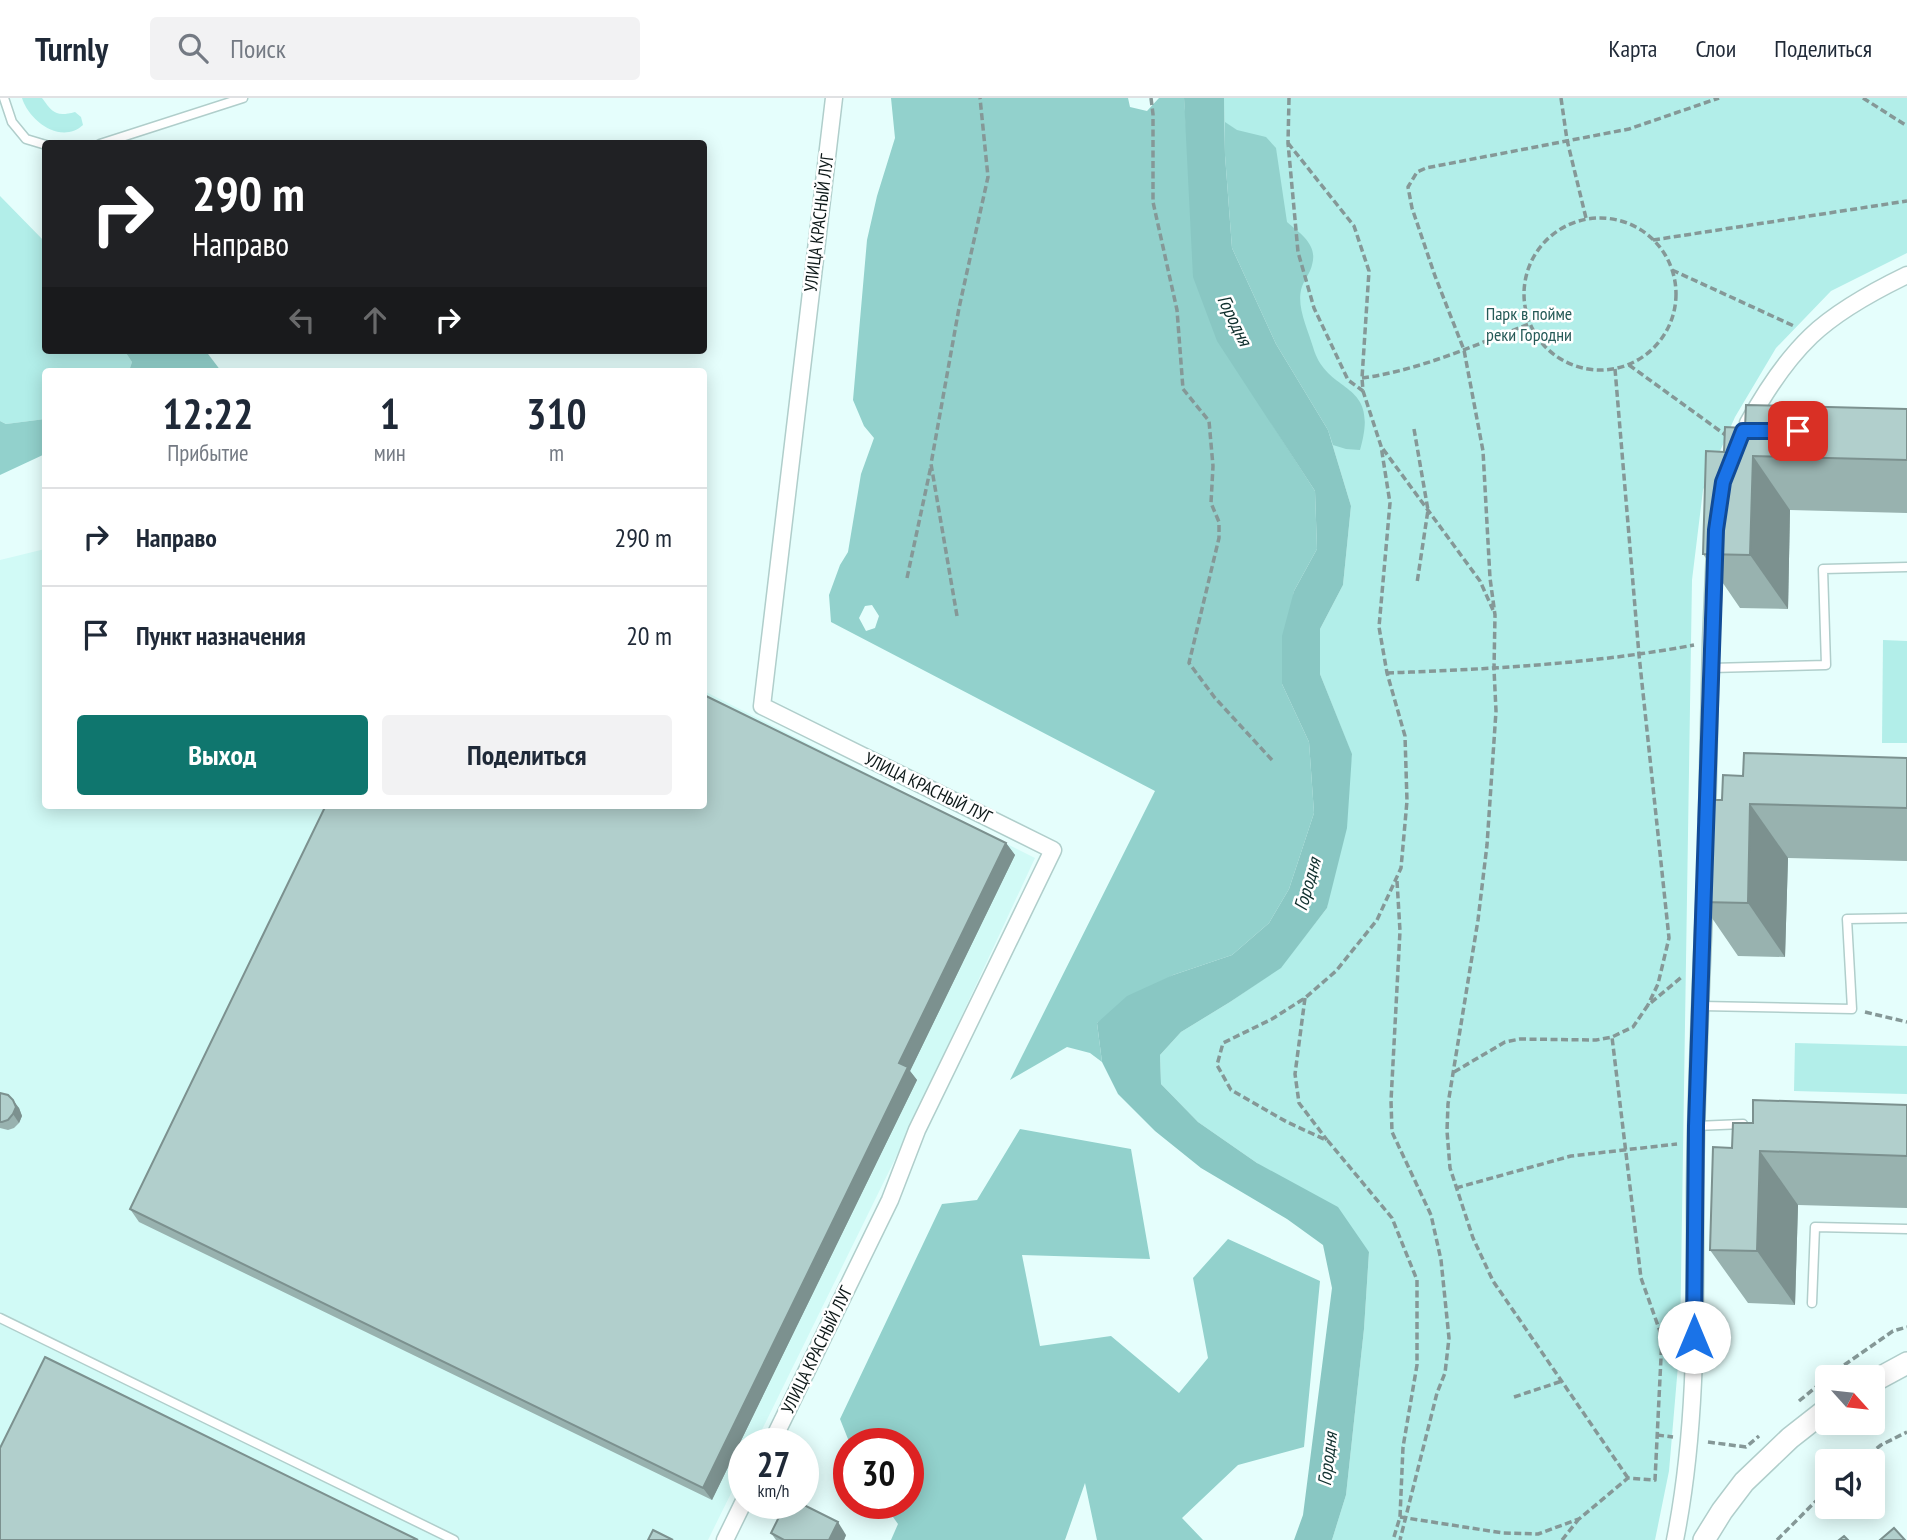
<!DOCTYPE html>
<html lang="ru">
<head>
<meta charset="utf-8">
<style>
  body { margin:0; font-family:"PT Sans Narrow",sans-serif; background:#f2f2f3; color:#1f2937; height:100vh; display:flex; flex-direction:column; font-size:26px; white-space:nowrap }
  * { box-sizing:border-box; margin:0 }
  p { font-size:23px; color:#747a83 }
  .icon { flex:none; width:38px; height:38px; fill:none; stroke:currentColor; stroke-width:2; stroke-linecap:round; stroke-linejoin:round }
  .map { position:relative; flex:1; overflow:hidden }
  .side { position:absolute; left:42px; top:270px; width:665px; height:441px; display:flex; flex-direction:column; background:#fff; border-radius:7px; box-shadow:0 4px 18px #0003 }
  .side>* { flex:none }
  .top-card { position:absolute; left:42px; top:42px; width:665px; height:214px; border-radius:7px; box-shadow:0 4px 18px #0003; background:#202124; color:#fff; overflow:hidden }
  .needle { width:46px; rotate:117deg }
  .fabs { position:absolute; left:1815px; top:1267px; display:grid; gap:14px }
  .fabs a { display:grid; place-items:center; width:70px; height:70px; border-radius:7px; background:#fff; box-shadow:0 4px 18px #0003; font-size:35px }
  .speed { position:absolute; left:728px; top:1330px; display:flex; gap:14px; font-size:35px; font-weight:700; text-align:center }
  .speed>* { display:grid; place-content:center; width:91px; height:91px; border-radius:50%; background:#fff; box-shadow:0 4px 18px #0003; line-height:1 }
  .speed small { font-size:18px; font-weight:400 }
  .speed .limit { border:10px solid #d22; background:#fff; color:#111 }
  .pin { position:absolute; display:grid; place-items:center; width:60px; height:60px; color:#fff; margin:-30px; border-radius:14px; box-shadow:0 4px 10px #0006 }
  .me { position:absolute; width:77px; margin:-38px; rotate:0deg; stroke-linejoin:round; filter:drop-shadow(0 0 5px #0008) }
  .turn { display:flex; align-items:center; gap:24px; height:147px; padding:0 35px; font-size:32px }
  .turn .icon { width:91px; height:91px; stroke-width:2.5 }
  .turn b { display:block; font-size:49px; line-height:60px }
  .lanes { display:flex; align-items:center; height:66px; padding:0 35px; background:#0003; justify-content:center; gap:35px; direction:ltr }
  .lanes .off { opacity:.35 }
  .eta { display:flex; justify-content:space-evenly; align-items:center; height:119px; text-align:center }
  .eta b { font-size:42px; font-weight:700; line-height:49px }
  .primary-button { display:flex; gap:14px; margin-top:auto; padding:14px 35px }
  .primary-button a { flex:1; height:80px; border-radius:7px; background:#0f766e; color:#fff; font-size:28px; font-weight:700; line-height:80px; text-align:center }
  .primary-button a+a { background:#f2f2f3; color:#1f2937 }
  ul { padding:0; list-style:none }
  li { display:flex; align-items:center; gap:21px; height:98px; padding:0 35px; border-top:2px solid #e0e1e3 }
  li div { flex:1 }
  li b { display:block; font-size:26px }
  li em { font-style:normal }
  header { display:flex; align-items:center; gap:42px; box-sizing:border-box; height:98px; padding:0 35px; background:#fff; border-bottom:2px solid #e0e1e3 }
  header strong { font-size:33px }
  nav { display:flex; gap:38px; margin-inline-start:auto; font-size:24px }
  .search { width:490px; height:63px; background:#f2f2f3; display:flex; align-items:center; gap:18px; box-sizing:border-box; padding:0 24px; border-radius:7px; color:#747a83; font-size:26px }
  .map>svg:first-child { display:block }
  .built { fill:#d1faf6 }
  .green { fill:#b2eee9 }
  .forest { fill:#92d1cc; fill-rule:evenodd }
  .water { fill:#89c7c3 }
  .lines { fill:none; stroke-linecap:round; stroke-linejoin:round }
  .service-casing { stroke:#b0cecb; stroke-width:11 }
  .minor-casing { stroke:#b0cecb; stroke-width:19 }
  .tertiary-casing { stroke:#b0cecb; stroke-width:24 }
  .path { stroke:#859897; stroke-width:3.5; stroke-dasharray:7 3.5; stroke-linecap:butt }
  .service { stroke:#fff; stroke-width:8 }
  .minor { stroke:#fff; stroke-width:16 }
  .tertiary { stroke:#fff; stroke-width:21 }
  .wall { fill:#98b2af }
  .shaded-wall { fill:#7c918f }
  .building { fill:#b1cfcc; stroke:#7c918f; stroke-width:2 }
  .route-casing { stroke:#114b97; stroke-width:18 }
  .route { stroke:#1a73e8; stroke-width:12 }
  .labels { text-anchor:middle; stroke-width:5; stroke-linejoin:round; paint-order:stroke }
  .street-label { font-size:18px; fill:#0d1818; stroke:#fff }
  .park-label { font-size:18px; fill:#255a57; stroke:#fff }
  .water-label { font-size:19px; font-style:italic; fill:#0f2f2d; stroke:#fff }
</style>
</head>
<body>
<header>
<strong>Turnly</strong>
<div class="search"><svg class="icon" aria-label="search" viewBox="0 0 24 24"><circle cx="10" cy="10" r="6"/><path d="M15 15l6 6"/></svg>Поиск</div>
<nav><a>Карта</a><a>Слои</a><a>Поделиться</a></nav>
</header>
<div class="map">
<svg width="1907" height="1442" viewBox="0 0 1907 1442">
  <rect width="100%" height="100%" fill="#e5fefc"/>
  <!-- built -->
  <polygon class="built" points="45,451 46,707 704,707 704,593 1035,760 898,1055 755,1346 744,1346 744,1369 708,1442 0,1442 0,462"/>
  <!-- green -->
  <g class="green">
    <path d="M22,0H42C53,15 56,19 75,14L81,19L83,27C61,47 29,23 22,0Z"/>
    <polygon points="1224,0 1907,0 1907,155 1831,193 1776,250 1735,319 1703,392 1692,482 1680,1244 1669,1373 1655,1442 1332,1442 1346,1397 1364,1231 1369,1154 1257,1065 1198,1024 1161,986 1160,957 1181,934 1230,904 1281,869 1327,810 1352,657 1320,576 1320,531 1343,487 1351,408 1328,332 1225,57"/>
    <polygon points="0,98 45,144 46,252 124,252 132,264 129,273 46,273 45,321 6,326 0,323"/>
    <polygon points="1883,542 1907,543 1907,645 1882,645"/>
    <polygon points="1795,945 1907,948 1907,996 1794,993"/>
  </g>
  <!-- forest -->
  <g class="forest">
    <path d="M891,0H1128L1130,9L1147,13L1159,0H1184L1188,54L1270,323L1315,393L1317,451L1294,493L1282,586L1309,644L1314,715L1289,791L1269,825L1232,857L1173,877L1097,925L1102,964L1090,955L1067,949L1010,982L1155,693L831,524L829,497L840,467L848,454L861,376L874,340L864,328L853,302L867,142L877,98L895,40ZM872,507L879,518L875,530L866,533L859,520L865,508Z"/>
    <path d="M1225,24L1237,32L1266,39L1276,50L1287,124C1301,136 1318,147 1312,167C1310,176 1303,183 1301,192C1297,210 1308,232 1313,249C1327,299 1381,280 1360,352L1346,351L1333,347L1328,332L1276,246L1232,150L1225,57Z"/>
    <polygon points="124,252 205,252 221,273 129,273 132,264"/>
    <polygon points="45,321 45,356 0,377 0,323 6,326"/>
    <polygon points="1020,1031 1131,1051 1150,1161 1022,1157 1040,1248 1111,1238 1179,1295 1208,1260 1193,1180 1228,1141 1320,1183 1304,1349 1238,1367 1182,1420 1203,1442 1097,1442 1085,1385 1065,1442 891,1442 898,1426 883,1405 908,1405 908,1346 850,1346 840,1321 942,1106 977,1102"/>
  </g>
  <!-- water -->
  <polygon class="water" points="1184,0 1224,0 1225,57 1232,150 1276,246 1328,332 1351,408 1343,487 1320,531 1320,576 1352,656 1347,730 1327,810 1281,870 1230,904 1181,934 1160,957 1161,986 1198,1024 1257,1065 1338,1109 1369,1154 1364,1231 1346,1397 1332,1442 1294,1442 1303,1417 1332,1190 1323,1147 1287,1121 1201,1070 1155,1033 1118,996 1102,964 1097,925 1127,898 1173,877 1232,857 1269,825 1289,791 1314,715 1309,644 1282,586 1282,538 1294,493 1317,451 1315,393 1217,243 1193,179"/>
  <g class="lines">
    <!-- service casing -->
    <g class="service-casing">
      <g id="service">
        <polyline points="4,0 12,24 26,41 46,47"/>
        <polyline points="100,46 243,0"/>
        <polyline points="1711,570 1826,567 1823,471 1907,469"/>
        <polyline points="1701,908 1852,911 1847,821 1907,820"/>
        <polyline points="1696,1028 1743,1026"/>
        <polyline points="1812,1205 1815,1129 1907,1131"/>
        <polyline points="0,1220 454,1442"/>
      </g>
    </g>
    <!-- minor casing -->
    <g class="minor-casing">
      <g id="minor">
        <path d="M1748,325C1765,294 1786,262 1811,238C1836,214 1876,192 1907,177"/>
        <polyline points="1707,721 1711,543 1715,453"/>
        <polyline points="771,1346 890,1102 917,1032 1053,752 762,608 834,0"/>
        <polyline points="725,1442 744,1403"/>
        <path d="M1675,1442C1698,1327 1695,1209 1695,1092C1696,991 1701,890 1705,789"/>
      </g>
    </g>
    <!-- tertiary casing -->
    <g class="tertiary-casing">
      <g id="tertiary">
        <polyline points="1872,1284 1907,1265"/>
        <polyline points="1704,1442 1722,1413 1744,1384 1790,1340 1827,1311"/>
      </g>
    </g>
    <!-- path -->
    <g class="path">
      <polyline points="1151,0 1153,16 1153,104 1177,212 1183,291 1209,323 1213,368 1211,405 1219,424 1219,440 1189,565 1215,600 1272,662"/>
      <polyline points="1289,0 1288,45 1298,154 1314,210 1348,282 1363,293"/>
      <polyline points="1561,0 1567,42 1586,120"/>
      <polyline points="1863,0 1907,28"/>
      <polyline points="1288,45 1354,128 1369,173 1362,280 1363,293 1381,348 1390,405 1379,529 1387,575 1405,638 1407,703 1401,770 1377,822 1336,873 1305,900 1272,921 1223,945 1217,967 1231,992 1287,1024 1328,1043 1392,1120 1417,1182 1417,1267 1403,1349 1400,1419 1393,1442"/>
      <circle cx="1600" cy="196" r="76"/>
      <polyline points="1653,142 1907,103"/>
      <polyline points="1672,172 1794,228"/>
      <polyline points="1629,267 1727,338"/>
      <polyline points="1615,271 1639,557 1669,840 1658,886 1648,907"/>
      <path d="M1362,280C1421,272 1475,247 1529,226"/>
      <polyline points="1414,331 1428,412 1417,485"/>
      <polyline points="1383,351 1480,483 1493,512"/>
      <polyline points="907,480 931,368"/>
      <polyline points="957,518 931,366 959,210 988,79 980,0"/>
      <path d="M1387,575C1490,571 1593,566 1694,547"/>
      <polyline points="1397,783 1400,833 1391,1003 1392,1034 1431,1117 1441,1162 1449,1240 1445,1275 1437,1295 1400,1442"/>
      <polyline points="1305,900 1295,976 1299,1005 1327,1042"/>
      <polyline points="1865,914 1907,924"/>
      <polyline points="1454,974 1505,944 1520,941 1596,942 1612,939 1633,929 1648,907 1683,878"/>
      <polyline points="1456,1090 1571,1058 1677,1046"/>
      <polyline points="1827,1279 1893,1233 1907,1229"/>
      <polyline points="1514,1299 1562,1283"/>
      <polyline points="1799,1303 1827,1280"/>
      <polyline points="1657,1337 1673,1339"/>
      <polyline points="1708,1344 1746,1349 1759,1338"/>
      <polyline points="1860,1363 1881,1347 1907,1334"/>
      <polyline points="1628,1380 1493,1183 1473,1140 1450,1070 1447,1033 1448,1006 1478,822 1487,747 1496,613 1494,571 1495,517 1490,480 1483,353 1464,252 1435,178 1412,110 1408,89 1417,74 1426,70 1629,31 1719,0"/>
      <polyline points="1400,1419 1503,1435 1538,1436 1579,1421 1628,1380 1655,1382 1662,1239 1641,1180 1612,939"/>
      <polyline points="1562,1442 1578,1422"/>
      <polyline points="1777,1442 1827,1392"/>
    </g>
    <!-- service -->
    <use href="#service" class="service"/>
    <!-- minor -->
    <use href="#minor" class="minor"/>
    <!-- tertiary -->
    <use href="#tertiary" class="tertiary"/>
  </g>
  <!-- wall -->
  <g class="wall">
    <polygon points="1907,311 1907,415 1790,412 1788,511 1740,510 1703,456 1724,354 1745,330"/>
    <polygon points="1907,660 1907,763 1788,760 1785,859 1738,858 1701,804 1722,702 1743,678"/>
    <polygon points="1006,745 1015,757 910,973 917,982 712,1402 139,1124 130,1111"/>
    <polygon points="0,995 19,1010 22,1018 19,1025 14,1030 8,1032 0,1030"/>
    <polygon points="1907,1007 1907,1110 1798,1107 1795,1207 1748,1205 1710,1152 1732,1050 1753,1025"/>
    <polygon points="771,1435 846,1437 844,1442 776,1442"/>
  </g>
  <!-- shaded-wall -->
  <g class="shaded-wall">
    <polygon points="1753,358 1790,412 1788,511 1750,457"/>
    <polygon points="1750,706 1788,760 1785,859 1748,805"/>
    <polygon points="1006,745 1015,757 910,973 917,982 712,1402 703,1390 899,965"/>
    <polygon points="13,1002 19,1010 22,1018 19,1025 13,1016"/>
    <polygon points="1760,1053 1798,1107 1795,1207 1757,1153"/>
    <polygon points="838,1424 846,1437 844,1442 829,1442"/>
  </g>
  <!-- building -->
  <g class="building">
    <polygon points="1746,307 1907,311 1907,362 1753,358 1750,457 1703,456 1706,353 1724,354 1725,329 1745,330"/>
    <polygon points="704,597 1006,745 899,965 908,969 703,1390 130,1111 326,707 704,707"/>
    <polygon points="1744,655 1907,660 1907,710 1750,706 1748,805 1701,804 1703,702 1722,702 1723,677 1743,678"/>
    <polygon points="0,995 8,997 13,1002 16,1009 13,1016 8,1022 2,1024 0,1024"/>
    <polygon points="1753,1002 1907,1007 1907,1058 1760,1053 1757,1153 1710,1152 1713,1049 1732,1050 1733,1025 1753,1025"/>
    <polygon points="45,1259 418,1442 0,1442 0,1350"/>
    <polygon points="786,1405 800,1405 838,1424 829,1442 784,1442 771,1435"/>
    <polygon points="1894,1430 1905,1442 1880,1442"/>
    <polygon points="653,1432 673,1442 648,1442"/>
    <polygon points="1844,1438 1848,1442 1839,1442"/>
  </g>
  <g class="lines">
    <!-- route casing -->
    <g class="route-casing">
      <polyline id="route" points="1694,1239 1696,1028 1716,432 1723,384 1743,333 1798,333"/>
    </g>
    <!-- route -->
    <use href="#route" class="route"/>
  </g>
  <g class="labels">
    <!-- street labels -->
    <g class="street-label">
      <text transform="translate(819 125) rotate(-83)" y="6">УЛИЦА КРАСНЫЙ ЛУГ</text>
      <text transform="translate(928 690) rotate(26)" y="6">УЛИЦА КРАСНЫЙ ЛУГ</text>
      <text transform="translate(817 1252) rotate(-64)" y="6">УЛИЦА КРАСНЫЙ ЛУГ</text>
    </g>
    <!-- park labels -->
    <g class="park-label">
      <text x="1529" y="222">Парк в пойме<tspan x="1529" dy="21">реки Городни</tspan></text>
    </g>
    <!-- water labels -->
    <g class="water-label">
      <text transform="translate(1235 222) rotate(64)" y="7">Городня</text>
      <text transform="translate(1307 786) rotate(-74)" y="7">Городня</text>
      <text transform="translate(1327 1361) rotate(-83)" y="7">Городня</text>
    </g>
  </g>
</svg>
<div class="fabs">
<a><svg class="needle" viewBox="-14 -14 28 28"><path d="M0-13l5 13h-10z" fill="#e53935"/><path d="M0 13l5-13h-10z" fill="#747a83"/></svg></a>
<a><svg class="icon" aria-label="sound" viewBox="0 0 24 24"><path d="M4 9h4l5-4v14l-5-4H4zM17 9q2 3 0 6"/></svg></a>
</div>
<div class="speed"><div>27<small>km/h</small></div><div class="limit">30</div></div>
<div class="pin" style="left:1798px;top:333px;background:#d93025"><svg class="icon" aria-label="arrive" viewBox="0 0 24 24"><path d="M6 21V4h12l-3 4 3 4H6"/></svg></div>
<svg class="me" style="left:1694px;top:1239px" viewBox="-20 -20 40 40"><circle r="19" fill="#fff"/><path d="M0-13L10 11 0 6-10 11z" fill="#1a73e8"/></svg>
<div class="top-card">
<div class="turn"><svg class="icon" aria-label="right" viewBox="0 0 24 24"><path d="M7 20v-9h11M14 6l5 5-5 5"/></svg><div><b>290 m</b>Направо</div></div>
<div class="lanes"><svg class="icon off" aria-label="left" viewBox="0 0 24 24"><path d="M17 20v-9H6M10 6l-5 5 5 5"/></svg><svg class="icon off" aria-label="ahead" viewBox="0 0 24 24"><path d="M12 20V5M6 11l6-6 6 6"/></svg><svg class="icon" aria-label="right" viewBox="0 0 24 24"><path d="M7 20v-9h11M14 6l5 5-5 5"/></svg></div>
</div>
<section class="side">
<div class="eta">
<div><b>12:22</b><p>Прибытие</p></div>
<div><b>1</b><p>мин</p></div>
<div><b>310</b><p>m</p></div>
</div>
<ul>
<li><svg class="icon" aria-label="right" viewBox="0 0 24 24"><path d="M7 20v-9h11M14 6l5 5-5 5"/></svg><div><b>Направо</b></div><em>290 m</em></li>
<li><svg class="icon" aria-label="arrive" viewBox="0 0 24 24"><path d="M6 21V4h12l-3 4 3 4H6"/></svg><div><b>Пункт назначения</b></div><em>20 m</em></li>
</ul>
<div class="primary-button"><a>Выход</a><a>Поделиться</a></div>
</section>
</div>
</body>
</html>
